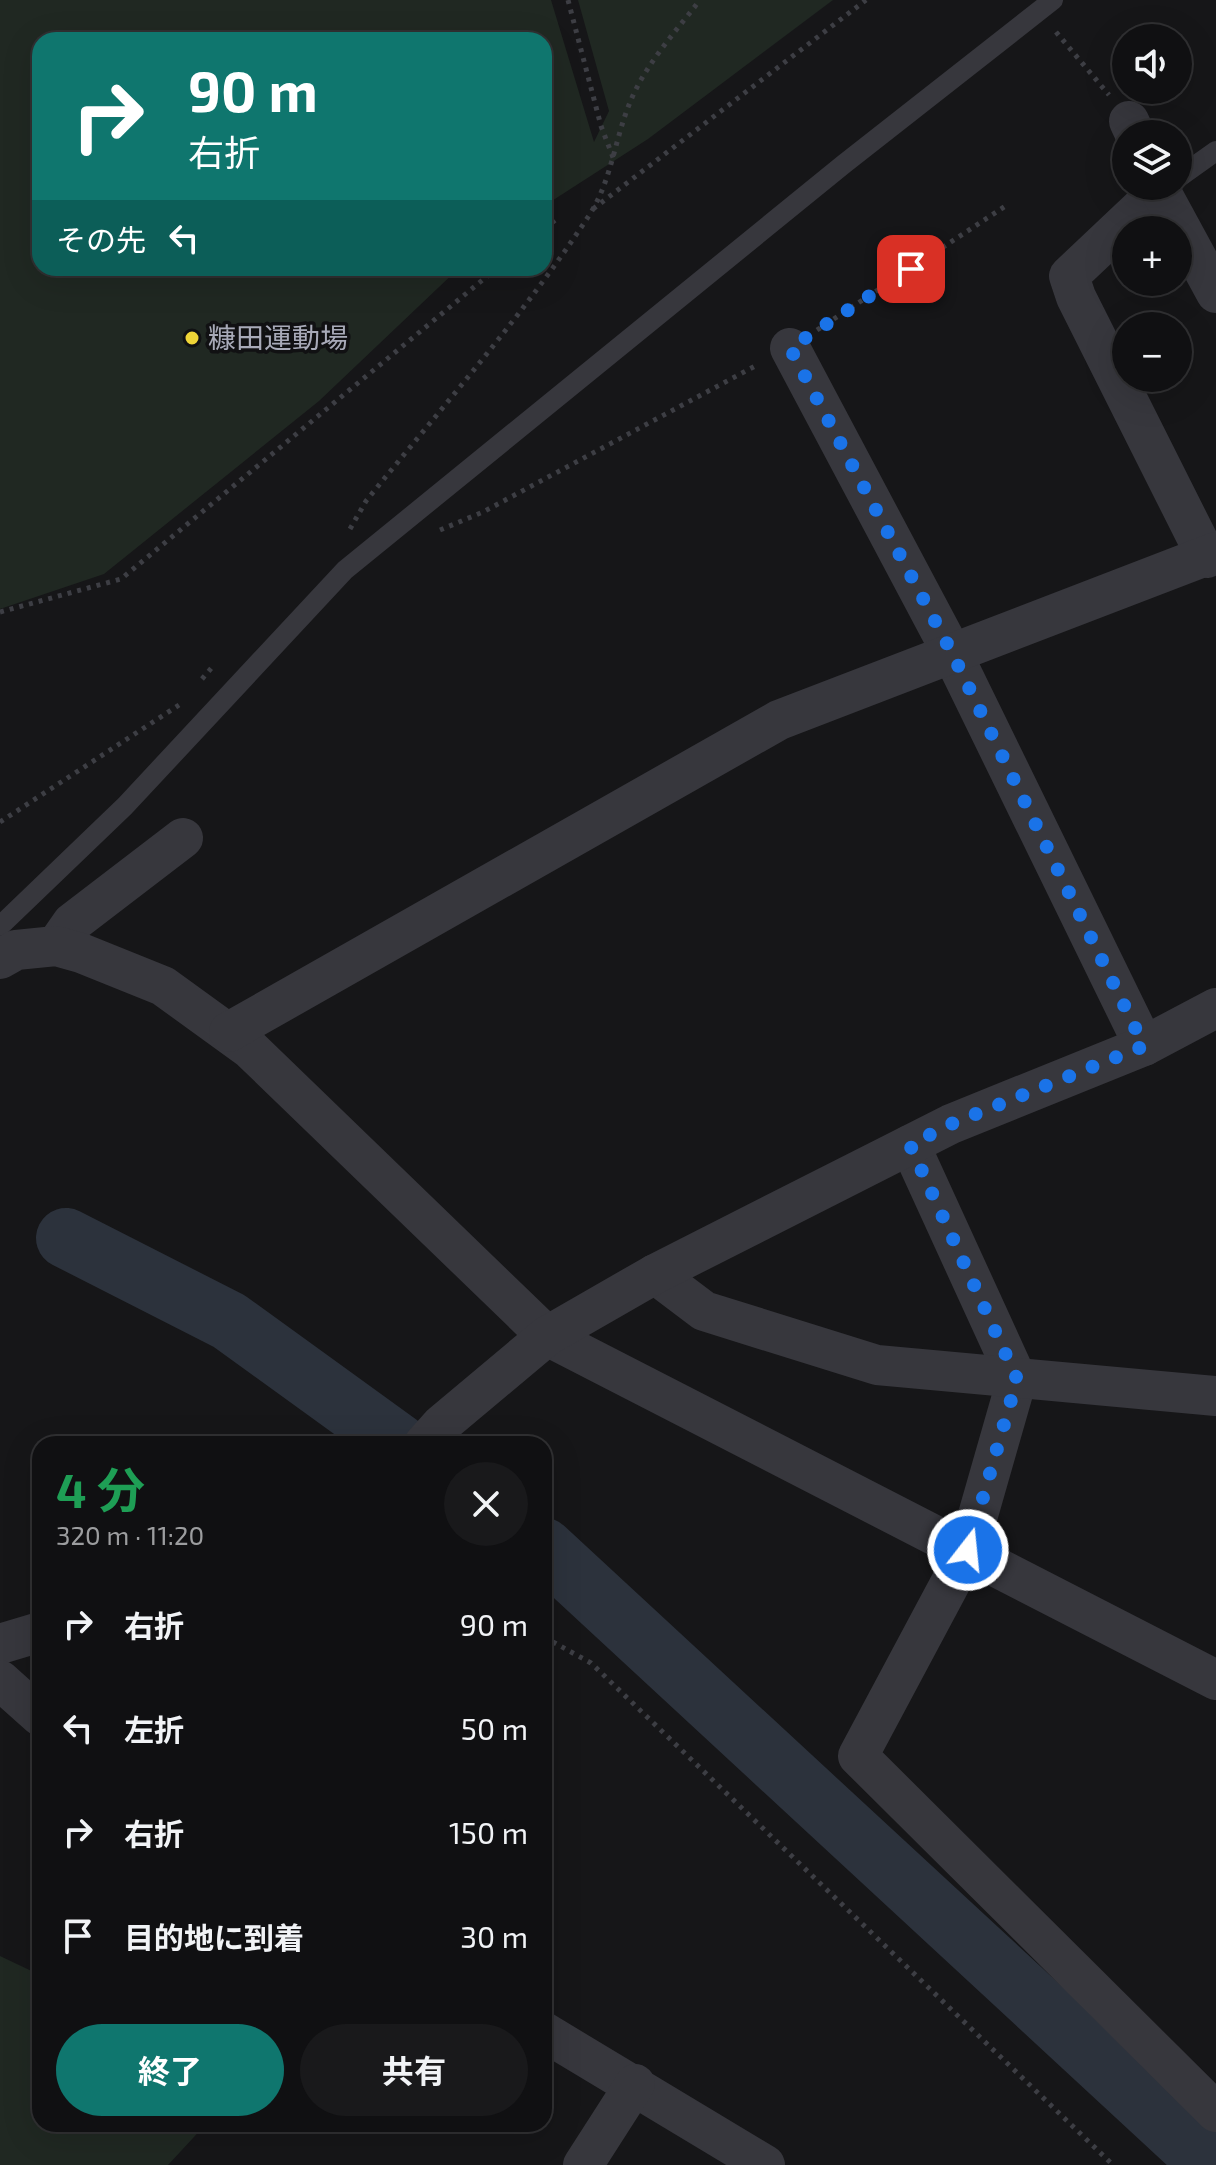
<!DOCTYPE html>
<html lang="ja">
<head>
<meta charset="utf-8">
<style>
  body { margin:0; font-family:"Exo 2","Noto Sans JP",sans-serif; background:#19191b; color:#f1f3f6; height:100vh; display:flex; flex-direction:column; font-size:30px; white-space:nowrap }
  * { box-sizing:border-box; margin:0 }
  p { font-size:26px; color:#9c9d9f }
  .icon { flex:none; width:44px; height:44px; fill:none; stroke:currentColor; stroke-width:2; stroke-linecap:round; stroke-linejoin:round }
  .map { position:relative; flex:1; overflow:hidden }
  .side { position:absolute; left:32px; top:1436px; width:520px; height:696px; display:flex; flex-direction:column; background:#101012; border-radius:24px; box-shadow:0 8px 32px #0002,0 0 0 2px #303032 }
  .side>* { flex:none }
  .hud { position:absolute; left:32px; top:32px; width:520px; height:244px; border-radius:24px; box-shadow:0 8px 32px #0002,0 0 0 2px #303032; background:#0f766e; color:#fff; overflow:hidden }
  .tools { position:absolute; left:1112px; top:24px; display:grid; gap:16px }
  .tools a { display:grid; place-items:center; width:80px; height:80px; border-radius:50%; background:#101012; box-shadow:0 8px 32px #0002,0 0 0 2px #303032; font-size:40px }
  .pin { position:absolute; display:grid; place-items:center; width:68px; height:68px; color:#fff; margin:-34px; border-radius:16px; box-shadow:0 4px 12px #0006 }
  .me { position:absolute; width:88px; margin:-44px; rotate:16deg; stroke-linejoin:round; filter:drop-shadow(0 0 6px #0008) }
  .turn { display:flex; align-items:center; gap:28px; height:168px; padding:0 24px; font-size:36px }
  .turn .icon { width:104px; height:104px; stroke-width:2.5 }
  .turn b { display:block; font-size:56px; line-height:68px }
  .then { display:flex; align-items:center; height:76px; padding:0 24px; background:#0003; gap:16px; font-size:30px }
  .round { display:grid; place-items:center; flex:none; width:84px; height:84px; border-radius:42px; background:#19191b }
  .headline { display:flex; align-items:center; justify-content:space-between; height:136px; padding:0 24px }
  h1 { font-size:48px; font-weight:700; line-height:60px; color:#1e9e55 }
  .primary-button { display:flex; gap:16px; margin-top:auto; padding:16px 24px }
  .primary-button a { flex:1; height:92px; border-radius:48px; background:#0f766e; color:#fff; font-size:32px; font-weight:700; line-height:92px; text-align:center }
  .primary-button a+a { background:#19191b; color:#f1f3f6 }
  ul { padding:0; list-style:none }
  li { display:flex; align-items:center; gap:24px; height:104px; padding:0 24px }
  li div { flex:1 }
  li b { display:block; font-size:30px }
  li em { font-style:normal }
  .map>svg:first-child { display:block }
  .green { fill:#202822 }
  .lines { fill:none; stroke-linecap:round; stroke-linejoin:round }
  .river { stroke:#2c323c; stroke-width:60 }
  .path { stroke:#3d3e44; stroke-width:5; stroke-dasharray:4 6; stroke-linecap:butt }
  .service { stroke:#37373d; stroke-width:20 }
  .minor { stroke:#37373d; stroke-width:40 }
  .route { stroke:#1a73e8; stroke-width:14; stroke-dasharray:0 25.2 }
  .poi-dot { fill:#efd537; stroke:#111113; stroke-width:3 }
  .labels { text-anchor:middle; stroke-width:7; stroke-linejoin:round; paint-order:stroke }
  .poi-label { font-size:28px; fill:#a8aab8; stroke:#111113; text-anchor:start }
</style>
</head>
<body>
<div class="map">
<svg width="1216" height="2165" viewBox="0 0 1216 2165">
  <rect width="100%" height="100%" fill="#161618"/>
  <!-- green -->
  <g class="green">
    <polygon points="0,0 551,0 594,142 609,111 578,0 833,0 648,139 544,206 544,40 40,40 40,268 459,268 319,401 104,574 0,609"/>
    <polygon points="0,1956 40,1975 40,2124 206,2124 168,2165 0,2165"/>
  </g>
  <g class="lines">
    <!-- river -->
    <g class="river">
      <polyline points="66,1238 229,1321 399,1444"/>
      <polyline points="544,1548 1211,2165"/>
    </g>
    <!-- path -->
    <g class="path">
      <polyline points="568,0 601,126 614,160"/>
      <polyline points="1056,32 1109,95"/>
      <polyline points="593,209 866,0"/>
      <polyline points="544,229 559,217"/>
      <polyline points="817,330 1007,205"/>
      <path d="M350,529L366,501C442,407 524,315 590,214C612,179 615,137 631,100C646,64 676,31 700,0"/>
      <polyline points="440,530 483,512 757,365"/>
      <polyline points="0,612 121,579 497,268"/>
      <polyline points="202,679 214,665"/>
      <polyline points="0,822 179,705"/>
      <polyline points="544,1637 591,1663 1113,2165"/>
    </g>
    <!-- service -->
    <g class="service">
      <polyline points="1178,178 1216,151"/>
      <polyline points="0,926 125,806 345,570 844,164 1053,0"/>
    </g>
    <!-- minor -->
    <g class="minor">
      <polyline points="1129,121 1135,134"/>
      <polyline points="1158,186 1160,190 1069,276 1076,297 1207,558"/>
      <polyline points="1160,190 1216,293"/>
      <polyline points="790,348 952,653 1144,1046"/>
      <polyline points="56,946 72,923 183,838"/>
      <polyline points="0,959 16,950 56,946 81,953 163,986 250,1049 547,1336 1216,1680"/>
      <polyline points="229,1032 779,720 1216,552"/>
      <polyline points="910,1145 1017,1379 968,1550 858,1756 1216,2112"/>
      <polyline points="655,1274 704,1311 877,1365 1216,1396"/>
      <polyline points="424,1444 442,1424 547,1336 655,1274 951,1124 1144,1046 1216,1008"/>
      <polyline points="0,1644 40,1632"/>
      <polyline points="0,1680 40,1716"/>
      <polyline points="544,2032 765,2165"/>
      <polyline points="583,2165 635,2084"/>
    </g>
  </g>
  <g class="lines">
    <!-- route -->
    <polyline class="route" points="911,269 790,348 952,653 1144,1046 951,1124 910,1145 1017,1379 968,1550"/>
  </g>
  <!-- markers -->
  <circle class="poi-dot" cx="192" cy="338" r="8"/>
  <g class="labels">
    <!-- poi labels -->
    <g class="poi-label">
      <text x="208" y="348">糠田運動場</text>
    </g>
  </g>
</svg>
<div class="tools">
<a><svg class="icon" aria-label="sound" viewBox="0 0 24 24"><path d="M4 9h4l5-4v14l-5-4H4zM17 9q2 3 0 6"/></svg></a>
<a><svg class="icon" aria-label="layers" viewBox="0 0 24 24"><path d="M12 4l9 5-9 5-9-5zM3 14l9 5 9-5"/></svg></a>
<a>+</a>
<a>−</a>
</div>
<div class="pin" style="left:911px;top:269px;background:#d93025"><svg class="icon" aria-label="arrive" viewBox="0 0 24 24"><path d="M6 21V4h12l-3 4 3 4H6"/></svg></div>
<svg class="me" style="left:968px;top:1550px" viewBox="-20 -20 40 40"><circle r="17" fill="#1a73e8" stroke="#fff" stroke-width="3"/><path d="M0-11L8 9 0 5-8 9z" fill="#fff"/></svg>
<div class="hud">
<div class="turn"><svg class="icon" aria-label="right" viewBox="0 0 24 24"><path d="M7 20v-9h11M14 6l5 5-5 5"/></svg><div><b>90 m</b>右折</div></div>
<div class="then">その先<svg class="icon" aria-label="left" viewBox="0 0 24 24"><path d="M17 20v-9H6M10 6l-5 5 5 5"/></svg></div>
</div>
<section class="side">
<div class="headline"><div><h1>4 分</h1><p>320 m · 11:20</p></div><a class="round"><svg class="icon" aria-label="close" viewBox="0 0 24 24"><path d="M6 6l12 12M18 6L6 18"/></svg></a></div>
<ul>
<li><svg class="icon" aria-label="right" viewBox="0 0 24 24"><path d="M7 20v-9h11M14 6l5 5-5 5"/></svg><div><b>右折</b></div><em>90 m</em></li>
<li><svg class="icon" aria-label="left" viewBox="0 0 24 24"><path d="M17 20v-9H6M10 6l-5 5 5 5"/></svg><div><b>左折</b></div><em>50 m</em></li>
<li><svg class="icon" aria-label="right" viewBox="0 0 24 24"><path d="M7 20v-9h11M14 6l5 5-5 5"/></svg><div><b>右折</b></div><em>150 m</em></li>
<li><svg class="icon" aria-label="arrive" viewBox="0 0 24 24"><path d="M6 21V4h12l-3 4 3 4H6"/></svg><div><b>目的地に到着</b></div><em>30 m</em></li>
</ul>
<div class="primary-button"><a>終了</a><a>共有</a></div>
</section>
</div>
</body>
</html>
